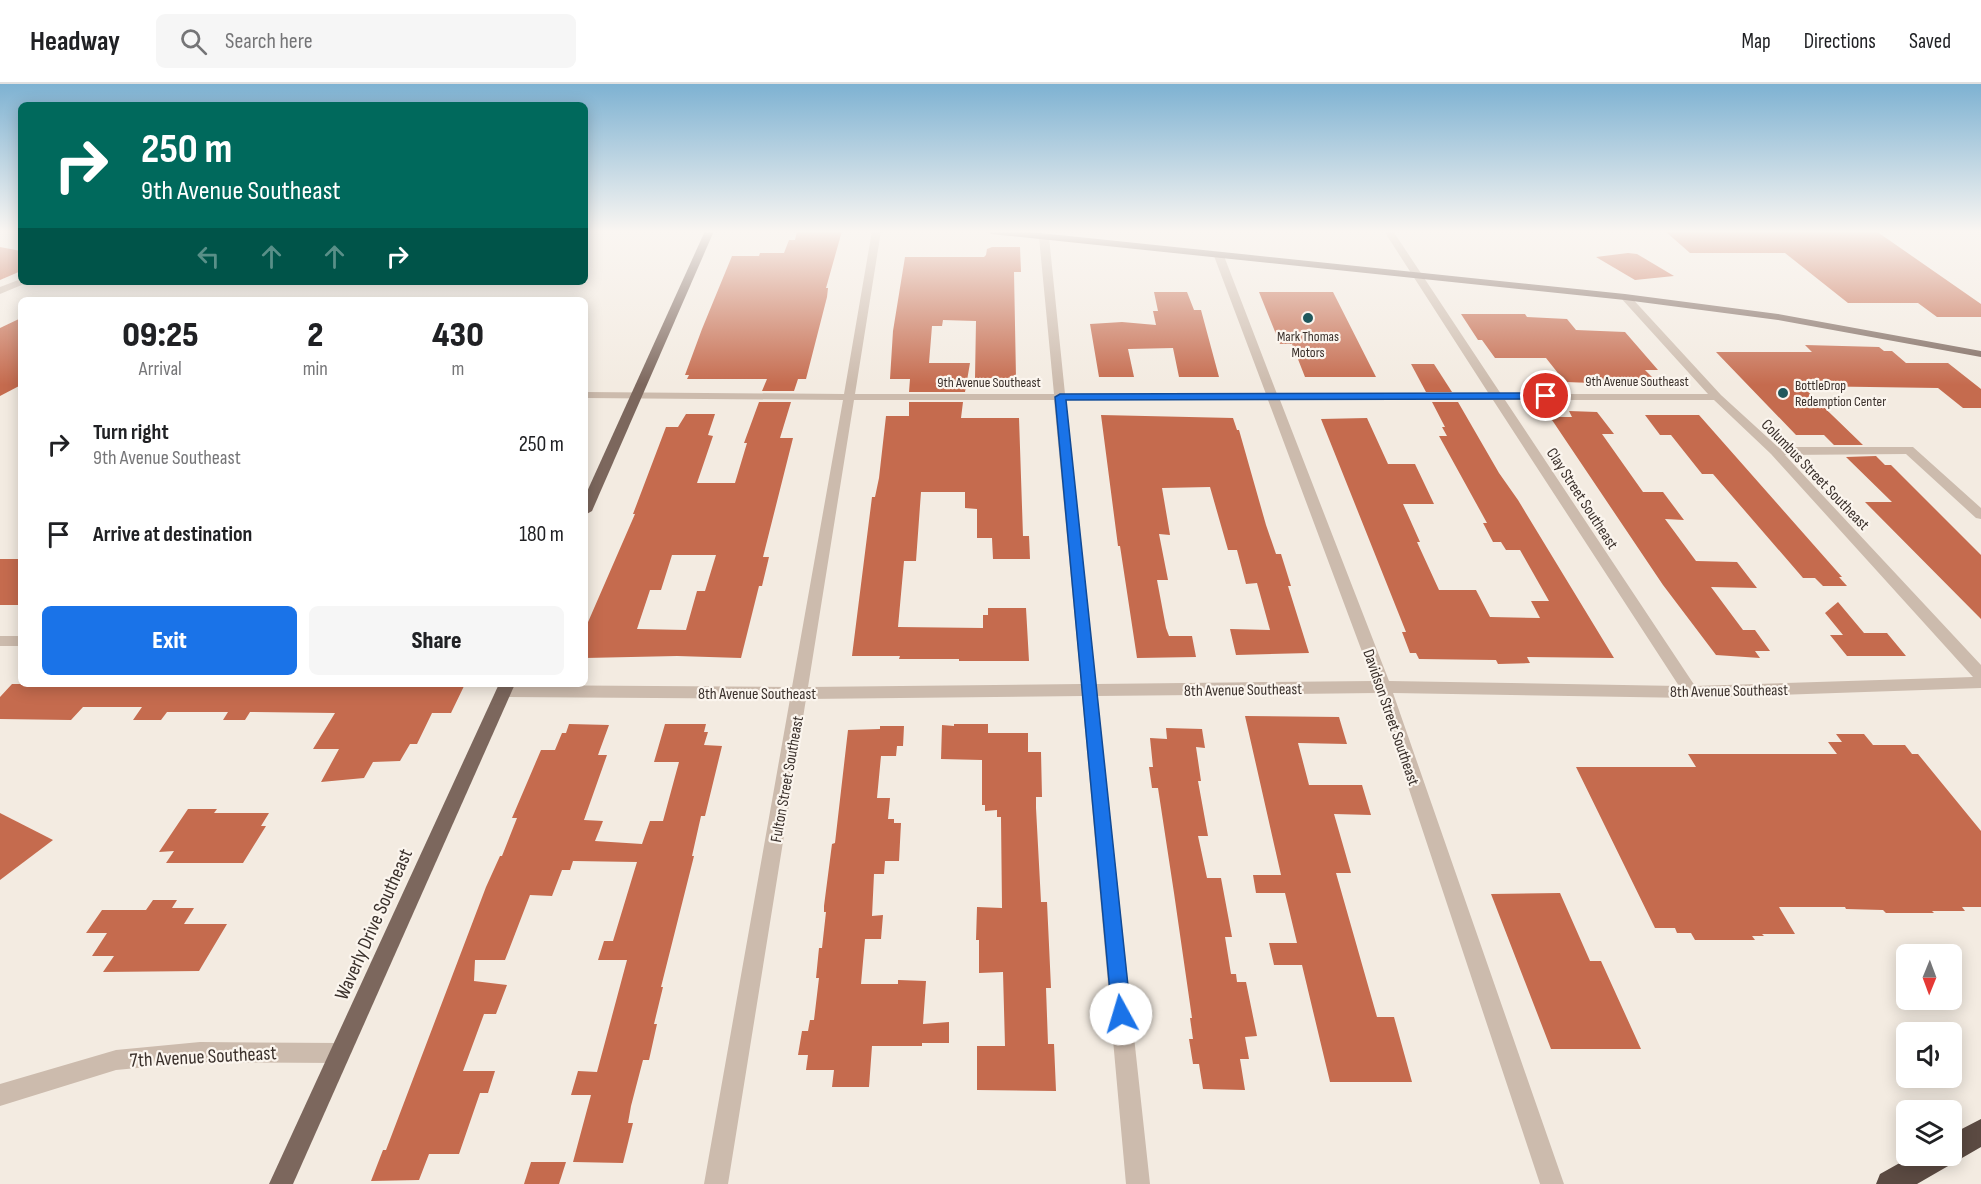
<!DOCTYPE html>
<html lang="en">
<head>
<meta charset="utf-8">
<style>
  body { margin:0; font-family:"Sofia Sans Condensed",sans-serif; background:#f6f6f6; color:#202124; height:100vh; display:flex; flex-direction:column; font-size:22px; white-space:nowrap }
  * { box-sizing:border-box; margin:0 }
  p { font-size:20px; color:#757577 }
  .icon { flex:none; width:33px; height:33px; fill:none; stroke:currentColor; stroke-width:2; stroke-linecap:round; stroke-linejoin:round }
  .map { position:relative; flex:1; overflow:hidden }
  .panel { position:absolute; left:18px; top:213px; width:570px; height:390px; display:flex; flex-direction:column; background:#fff; border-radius:9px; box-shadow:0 3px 15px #0003 }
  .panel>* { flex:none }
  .guide { position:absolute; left:18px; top:18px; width:570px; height:183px; border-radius:9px; box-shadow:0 3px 15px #0003; background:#00695c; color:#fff; overflow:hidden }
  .needle { width:39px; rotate:181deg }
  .tools { position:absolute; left:1896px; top:860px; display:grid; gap:12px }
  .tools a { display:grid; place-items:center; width:66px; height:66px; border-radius:9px; background:#fff; box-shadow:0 3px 15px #0003; font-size:30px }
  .pin { position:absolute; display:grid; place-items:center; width:51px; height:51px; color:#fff; margin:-26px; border:3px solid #fff; border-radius:50%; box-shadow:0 2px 6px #0007 }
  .me { position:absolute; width:66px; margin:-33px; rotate:354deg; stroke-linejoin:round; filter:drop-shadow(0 0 4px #0008) }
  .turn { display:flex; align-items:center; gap:21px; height:126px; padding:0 24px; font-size:27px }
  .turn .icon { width:78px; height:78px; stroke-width:2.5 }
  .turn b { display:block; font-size:42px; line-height:51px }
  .lanes { display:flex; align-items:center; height:57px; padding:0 24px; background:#0003; justify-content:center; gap:30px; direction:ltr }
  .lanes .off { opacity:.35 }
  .eta { display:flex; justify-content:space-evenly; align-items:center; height:102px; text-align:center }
  .eta b { font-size:36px; font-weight:800; line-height:42px }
  .button { display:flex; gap:12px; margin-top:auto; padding:12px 24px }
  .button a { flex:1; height:69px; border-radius:9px; background:#1a73e8; color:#fff; font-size:24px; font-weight:800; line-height:69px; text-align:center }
  .button a+a { background:#f6f6f6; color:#202124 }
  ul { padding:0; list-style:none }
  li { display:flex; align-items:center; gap:18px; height:90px; padding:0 24px }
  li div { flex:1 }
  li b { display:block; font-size:22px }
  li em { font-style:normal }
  header { display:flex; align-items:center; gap:36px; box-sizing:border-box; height:84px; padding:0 30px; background:#fff; border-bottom:2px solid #e0e0e0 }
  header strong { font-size:28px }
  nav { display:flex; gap:33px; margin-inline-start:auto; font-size:21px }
  .search { width:420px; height:54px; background:#f6f6f6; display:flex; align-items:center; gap:15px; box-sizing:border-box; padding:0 21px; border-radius:9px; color:#757577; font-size:22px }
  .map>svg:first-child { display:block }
  .building { fill:#c56b4e; fill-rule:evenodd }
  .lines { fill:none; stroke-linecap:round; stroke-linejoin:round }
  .minor { fill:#ccbbad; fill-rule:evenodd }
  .major { fill:#7c675d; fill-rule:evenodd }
  .highway { fill:#5b4a42; fill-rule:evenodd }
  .route { fill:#1a73e8; stroke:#114b97; stroke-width:1.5 }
  .poi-dot { fill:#20585c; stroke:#fbf5ee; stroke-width:2 }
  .labels { text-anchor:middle; stroke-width:4.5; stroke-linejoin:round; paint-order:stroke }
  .far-poi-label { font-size:14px; fill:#3a302b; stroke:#fbf5ee }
  .far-street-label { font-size:14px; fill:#3a302b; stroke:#fbf5ee }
  .street-label { font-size:16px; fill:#3a302b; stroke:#fbf5ee }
  .near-street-label { font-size:20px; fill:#3a302b; stroke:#fbf5ee }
</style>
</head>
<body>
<header>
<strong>Headway</strong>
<div class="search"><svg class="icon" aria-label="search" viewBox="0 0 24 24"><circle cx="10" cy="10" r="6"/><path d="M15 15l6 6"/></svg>Search here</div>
<nav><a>Map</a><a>Directions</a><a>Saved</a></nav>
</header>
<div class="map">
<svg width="1981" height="1100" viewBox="0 0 1981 1100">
  <rect width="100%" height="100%" fill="#f3ebe1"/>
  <!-- building -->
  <g class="building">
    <polygon points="797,147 842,147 826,204 828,204 827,213 806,295 798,295 794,307 762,307 767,295 687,295 689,291 685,291 702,245 732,172 759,172 760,169 784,169 789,156 795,156"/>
    <polygon points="1665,147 1876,147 1981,220 1981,233 1937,233 1918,219 1848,219 1785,169 1690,169"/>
    <polygon points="0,163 21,167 21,187 0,196"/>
    <polygon points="992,163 1020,163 1021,188 1014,188 1016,294 975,294 976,237 943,236 942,242 932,242 929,279 970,279 965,308 909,308 910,295 890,295 893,247 905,173 984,173 986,171 987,165"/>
    <polygon points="1628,169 1637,170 1674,192 1635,196 1596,173"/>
    <polygon points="1154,208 1187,208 1194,226 1201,226 1219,293 1179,293 1173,264 1128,265 1134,293 1099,293 1090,240 1122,238 1156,241 1153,227 1158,227"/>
    <polygon points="1259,208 1333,208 1376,293 1305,293 1292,260 1280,260"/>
    <polygon points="1461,230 1525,230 1527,233 1567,235 1576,246 1625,248 1658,286 1645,286 1654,295 1618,295 1621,300 1565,298 1546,274 1495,274 1482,256 1478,256"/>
    <polygon points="21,234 21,301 0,312 0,244"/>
    <polygon points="1805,261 1879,263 1884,267 1892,267 1906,279 1948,279 1981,305 1981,324 1963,324 1938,304 1802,302 1863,361 1834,361 1824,351 1796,351 1716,268 1812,268"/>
    <polygon points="1411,280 1434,280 1452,308 1426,308"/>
    <path d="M759,318H791L780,354H793L763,473H769L762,502H759L741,574L677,572L585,574V545L635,430H633L666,343H678L686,330H715L708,351L713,352L697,399H735L747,359H744ZM672,471H716L705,507H697L686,546L637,545L650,506H661Z"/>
    <polygon points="909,318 963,318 961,334 1019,334 1023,452 1029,452 1030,475 993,475 992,454 977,454 977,425 965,424 965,408 921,408 916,477 904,477 898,543 983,544 983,531 988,531 988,524 1026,524 1029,577 959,577 959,575 899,575 900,572 852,572 872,413 875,413 879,394 886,332 909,332"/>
    <polygon points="1432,318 1458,318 1499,389 1518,416 1614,574 1527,573 1530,579 1498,580 1496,576 1419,575 1416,569 1410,569 1402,548 1406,548 1321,335 1367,334 1388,380 1415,380 1434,420 1403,420 1420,458 1417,458 1439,506 1476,506 1490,533 1540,534 1531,517 1549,517 1520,466 1506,466 1501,458 1493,458 1483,439 1487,439 1439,352 1447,352 1442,343 1445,343"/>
    <polygon points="1569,327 1597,328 1614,350 1602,350 1643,408 1663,408 1684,436 1665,435 1696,477 1737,478 1757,504 1711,503 1743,546 1755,546 1770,567 1755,567 1760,574 1716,571 1663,501 1550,333 1572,333"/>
    <polygon points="1101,331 1233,334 1237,346 1239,346 1266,441 1276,470 1281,470 1291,502 1288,502 1309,569 1236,571 1230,545 1270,546 1257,499 1246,500 1237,466 1228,466 1210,403 1162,404 1170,451 1159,450 1168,496 1157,496 1166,544 1169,552 1192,552 1196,573 1137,574 1120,462 1118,462"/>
    <polygon points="1645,331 1699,331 1842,493 1839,493 1847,502 1823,502 1815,494 1803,494 1713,390 1702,390 1671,351 1660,351"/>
    <polygon points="1876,372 1885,381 1891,381 1981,471 1981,535 1865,418 1892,418 1846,373"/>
    <rect x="0" y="475" width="21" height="46"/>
    <polygon points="1838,518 1864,549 1887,549 1906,572 1847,572 1830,551 1843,551 1825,529"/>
    <polygon points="12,600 270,600 269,602 317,602 318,600 465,600 451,629 432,629 417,660 410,660 400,677 373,678 364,694 321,698 339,665 313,665 335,629 250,628 245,636 223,636 228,628 167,628 161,636 133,636 142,623 83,623 71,636 0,635 0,613"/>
    <polygon points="1245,632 1339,633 1347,660 1298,659 1309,701 1362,701 1371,731 1334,730 1351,789 1336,789 1377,933 1394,933 1412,998 1330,998 1302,881 1274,881 1269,859 1297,859 1285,809 1256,809 1253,791 1281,791"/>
    <polygon points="569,640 609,641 598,671 607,671 584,736 603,737 595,757 642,760 650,737 663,737 679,678 654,678 665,640 706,640 704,648 708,648 704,661 722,662 705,732 701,732 692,772 694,772 661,903 663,903 654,940 657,940 649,976 643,976 631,1022 628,1039 633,1039 623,1079 573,1078 591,1011 571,1011 578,987 597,988 627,876 598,876 604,857 613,857 637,778 573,777 570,786 562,786 552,812 530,811 505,876 475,876 474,897 507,901 496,930 484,930 463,987 495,987 488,1009 480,1009 459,1070 429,1070 419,1096 371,1097 383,1066 386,1066 486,803 500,772 502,772 517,734 512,734 541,666 555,666 562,649 566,649"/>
    <polygon points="954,640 988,640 988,649 1028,649 1028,668 1041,668 1042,713 1036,713 1036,724 1041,818 1047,818 1051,904 1046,904 1048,960 1054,960 1056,1007 977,1006 977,962 1005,962 1003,888 979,889 979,856 976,856 977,823 1002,824 1001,733 997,733 997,726 985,727 985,721 982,721 982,676 941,675 942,641 954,642"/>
    <polygon points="880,642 904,642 903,662 897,662 896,672 881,672 877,714 890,714 888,735 894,735 894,739 901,739 899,777 885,777 884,790 874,790 872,832 883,831 881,855 865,855 861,900 898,900 898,896 926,897 923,940 949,938 949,959 922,959 922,962 872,962 869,1003 832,1003 834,986 806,986 808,971 798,971 802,947 808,947 810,936 814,936 819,894 816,894 819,864 822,864 826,828 824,828 824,822 832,760 835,759 848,646 880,645"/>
    <polygon points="1166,644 1202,645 1205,664 1196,663 1201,697 1198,697 1208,752 1198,752 1207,794 1221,794 1232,853 1225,853 1231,890 1236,890 1237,898 1246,898 1257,952 1245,953 1249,975 1240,975 1245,1006 1203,1005 1199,980 1193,980 1189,955 1193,955 1190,934 1192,934 1174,809 1158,704 1152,704 1149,683 1153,683 1150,654 1167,655"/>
    <polygon points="1836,650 1864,650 1873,661 1905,661 1912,670 1918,670 1981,747 1981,823 1962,823 1965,827 1932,827 1934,829 1886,829 1883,826 1846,825 1845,823 1779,823 1795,850 1762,850 1764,852 1752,852 1755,856 1695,856 1691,849 1677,849 1675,844 1655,844 1576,683 1696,683 1688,670 1837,670 1828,658 1842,658"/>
    <polygon points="188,725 217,725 214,729 269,729 261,742 266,742 243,779 166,779 174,767 159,768"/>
    <polygon points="0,729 53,756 0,796"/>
    <polygon points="1560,809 1590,877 1601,877 1641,965 1551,965 1491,810"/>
    <polygon points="153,816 177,816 172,824 194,824 184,840 227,840 199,887 103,888 114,872 92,872 107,849 86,849 102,826 146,826"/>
    <polygon points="531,1078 566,1078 559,1100 524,1100"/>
  </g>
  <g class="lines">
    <!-- minor -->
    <g class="minor">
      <path d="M872,147H881L855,310H1054L1039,153L1044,150L1049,153L1065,310H1266L1214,172L1219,169L1224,172L1277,310H1489L1384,147H1393L1501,310H1708L1620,213L1629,211L1721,311L1778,363H1913L1981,424V435L1976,434L1906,370L1785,371L1981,581V604L1691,614L1393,609L1564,1100H1540L1377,609L1097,612L1150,1100H1126L1082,612L806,615L728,1100H704L790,615L504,613L498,611L496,607L498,603L504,601L792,603L843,316L585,314V308L844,310ZM854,316H1054L1081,600L808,603ZM1066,316H1268L1373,597L1096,600ZM1280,316H1493L1679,602L1389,597ZM1505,316H1714L1771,370L1973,593L1695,602Z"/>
      <polygon points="21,195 21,198 26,198 24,200 0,210 0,203"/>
      <rect x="0" y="552" width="21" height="10"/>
      <polygon points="200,958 339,959 346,962 350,969 346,976 339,979 200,978 116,986 0,1022 0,1000 116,966"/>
    </g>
    <!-- major -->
    <g class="major">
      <polygon points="705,147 714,147 592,427 585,431 585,412"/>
      <polygon points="987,147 1021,147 1625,210 1778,230 1981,267 1981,273 1778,236 1625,216 991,150"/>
      <polygon points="499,600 515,600 293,1100 269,1100"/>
    </g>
    <!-- highway -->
    <polygon class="highway" points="1981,1035 1981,1063 1917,1100 1876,1100 1880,1090 1914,1071 1952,1071 1952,1050"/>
  </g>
  <!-- sky -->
  <linearGradient id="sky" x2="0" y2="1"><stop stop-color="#7eb2d2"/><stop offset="0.49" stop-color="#faf6f2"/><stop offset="1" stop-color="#faf6f2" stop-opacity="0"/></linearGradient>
  <rect width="1981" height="301" fill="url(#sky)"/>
  <!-- route -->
  <polygon class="route" points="1546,309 1551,312 1549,315 1066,316 1131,930 1128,936 1121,939 1115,936 1112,930 1055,313 1060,310"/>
  <!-- markers -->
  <g class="poi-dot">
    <circle cx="1308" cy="234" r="6"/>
    <circle cx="1783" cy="309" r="6"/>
  </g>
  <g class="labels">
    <!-- far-poi labels -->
    <g class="far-poi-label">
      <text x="1308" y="257">Mark Thomas<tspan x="1308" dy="16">Motors</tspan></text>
      <text x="1795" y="306" text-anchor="start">BottleDrop<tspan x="1795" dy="16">Redemption Center</tspan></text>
    </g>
    <!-- far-street labels -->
    <g class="far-street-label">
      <text x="1637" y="302">9th Avenue Southeast</text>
      <text x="989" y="303">9th Avenue Southeast</text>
    </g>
    <!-- street labels -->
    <g class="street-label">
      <text transform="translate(1816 390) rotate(46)" y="6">Columbus Street Southeast</text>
      <text transform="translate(1583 414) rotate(57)" y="6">Clay Street Southeast</text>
      <text transform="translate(1243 605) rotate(-1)" y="6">8th Avenue Southeast</text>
      <text transform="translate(1729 606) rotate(-1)" y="6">8th Avenue Southeast</text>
      <text x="757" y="615">8th Avenue Southeast</text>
      <text transform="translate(1392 633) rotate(71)" y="6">Davidson Street Southeast</text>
      <text transform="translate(786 695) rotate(-80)" y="6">Fulton Street Southeast</text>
    </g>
    <!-- near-street labels -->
    <g class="near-street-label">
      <text transform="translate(373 840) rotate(-66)" y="7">Waverly Drive Southeast</text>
      <text transform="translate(203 972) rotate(-3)" y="7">7th Avenue Southeast</text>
    </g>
  </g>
</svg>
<div class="tools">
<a><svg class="needle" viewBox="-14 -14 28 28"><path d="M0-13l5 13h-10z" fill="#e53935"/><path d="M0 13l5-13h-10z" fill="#757577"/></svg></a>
<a><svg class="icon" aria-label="sound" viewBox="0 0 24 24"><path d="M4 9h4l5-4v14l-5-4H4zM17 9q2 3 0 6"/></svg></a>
<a><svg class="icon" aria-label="layers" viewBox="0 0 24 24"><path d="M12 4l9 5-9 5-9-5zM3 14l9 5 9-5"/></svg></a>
</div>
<div class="pin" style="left:1546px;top:312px;background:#d93025"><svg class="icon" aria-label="arrive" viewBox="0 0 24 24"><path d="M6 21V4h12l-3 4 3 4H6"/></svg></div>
<svg class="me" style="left:1121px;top:930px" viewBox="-20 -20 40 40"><circle r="19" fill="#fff"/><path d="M0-13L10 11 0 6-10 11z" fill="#1a73e8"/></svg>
<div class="guide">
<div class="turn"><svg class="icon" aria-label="right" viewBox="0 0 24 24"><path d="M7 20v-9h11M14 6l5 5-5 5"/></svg><div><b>250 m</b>9th Avenue Southeast</div></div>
<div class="lanes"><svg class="icon off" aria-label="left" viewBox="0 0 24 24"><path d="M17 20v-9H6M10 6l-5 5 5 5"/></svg><svg class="icon off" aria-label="ahead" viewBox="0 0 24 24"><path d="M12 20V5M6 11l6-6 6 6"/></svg><svg class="icon off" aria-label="ahead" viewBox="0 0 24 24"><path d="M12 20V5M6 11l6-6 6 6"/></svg><svg class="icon" aria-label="right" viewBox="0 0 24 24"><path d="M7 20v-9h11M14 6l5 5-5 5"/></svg></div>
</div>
<section class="panel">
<div class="eta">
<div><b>09:25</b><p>Arrival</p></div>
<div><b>2</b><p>min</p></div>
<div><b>430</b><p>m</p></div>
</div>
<ul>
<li><svg class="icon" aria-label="right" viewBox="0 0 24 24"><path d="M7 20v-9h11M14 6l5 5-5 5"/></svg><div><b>Turn right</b><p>9th Avenue Southeast</p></div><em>250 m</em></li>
<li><svg class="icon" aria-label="arrive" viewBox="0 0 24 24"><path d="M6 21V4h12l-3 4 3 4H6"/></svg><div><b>Arrive at destination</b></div><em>180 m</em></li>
</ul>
<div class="button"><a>Exit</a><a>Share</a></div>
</section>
</div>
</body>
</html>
